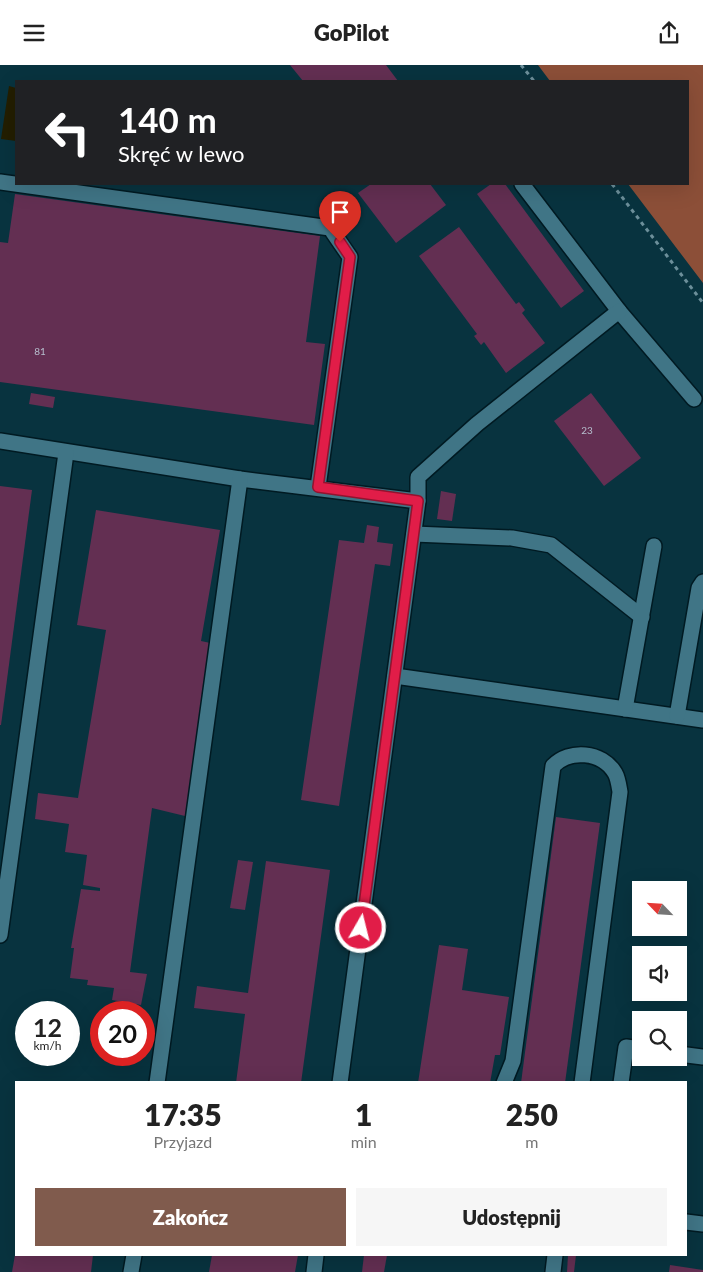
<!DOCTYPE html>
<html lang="pl">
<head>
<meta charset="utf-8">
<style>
  body { margin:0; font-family:Lato,sans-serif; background:#f6f6f6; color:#222; height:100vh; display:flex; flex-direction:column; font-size:19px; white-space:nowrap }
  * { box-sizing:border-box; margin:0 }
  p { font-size:16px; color:#767676 }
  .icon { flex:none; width:28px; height:28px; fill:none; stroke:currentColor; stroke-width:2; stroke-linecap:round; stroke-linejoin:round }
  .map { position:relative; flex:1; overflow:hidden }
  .drawer { position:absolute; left:15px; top:1016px; width:672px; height:175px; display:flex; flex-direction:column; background:#fff; border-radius:0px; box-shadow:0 5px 20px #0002 }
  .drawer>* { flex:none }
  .hud { position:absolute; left:15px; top:15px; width:674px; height:105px; border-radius:0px; box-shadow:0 5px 20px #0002; background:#202124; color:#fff; overflow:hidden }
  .needle { width:32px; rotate:295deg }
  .controls { position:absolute; left:632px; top:816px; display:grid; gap:10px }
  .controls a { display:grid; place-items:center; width:55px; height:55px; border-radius:0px; background:#fff; box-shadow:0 5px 20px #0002; font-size:25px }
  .speed { position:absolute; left:15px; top:936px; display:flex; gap:10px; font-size:25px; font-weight:700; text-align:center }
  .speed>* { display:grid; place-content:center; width:65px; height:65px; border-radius:50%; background:#fff; box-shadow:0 5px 20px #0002; line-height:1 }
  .speed small { font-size:12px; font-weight:400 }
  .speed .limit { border:8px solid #d22; background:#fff; color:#111 }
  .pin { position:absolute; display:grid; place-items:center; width:42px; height:42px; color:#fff; margin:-51px -21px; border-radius:50% 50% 50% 0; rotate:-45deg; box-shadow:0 0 5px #0007 }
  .pin .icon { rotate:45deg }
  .me { position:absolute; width:55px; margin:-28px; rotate:8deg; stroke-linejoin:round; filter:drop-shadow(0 0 4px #0008) }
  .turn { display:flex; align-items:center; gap:18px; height:105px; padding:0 20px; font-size:22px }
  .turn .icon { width:65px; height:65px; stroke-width:2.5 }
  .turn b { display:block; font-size:35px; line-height:42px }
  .eta { display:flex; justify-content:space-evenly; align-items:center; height:85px; text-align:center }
  .eta b { font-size:30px; font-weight:800; line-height:35px }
  .action { display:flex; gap:10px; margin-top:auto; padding:10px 20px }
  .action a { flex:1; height:58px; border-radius:0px; background:#805b4d; color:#fff; font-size:20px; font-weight:800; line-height:58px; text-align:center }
  .action a+a { background:#f6f6f6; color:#222 }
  header { display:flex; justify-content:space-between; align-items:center; height:65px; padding:0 20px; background:#fff; font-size:22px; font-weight:800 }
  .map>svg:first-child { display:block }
  .forest { fill:#8c4f38 }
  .water { fill:#231e00 }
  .building { fill:#632f52 }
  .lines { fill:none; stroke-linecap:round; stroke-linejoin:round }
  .minor-casing { stroke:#001a22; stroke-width:18 }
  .path { stroke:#6c8f9a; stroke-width:3; stroke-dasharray:4 4; stroke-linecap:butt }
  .minor { stroke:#407586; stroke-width:15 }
  .route-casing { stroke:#92132f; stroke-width:12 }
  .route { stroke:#e11d48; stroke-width:9 }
  .labels { text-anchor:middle; stroke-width:5; stroke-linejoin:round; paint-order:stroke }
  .number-label { font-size:10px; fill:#b6becd }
</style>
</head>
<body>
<header><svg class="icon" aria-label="menu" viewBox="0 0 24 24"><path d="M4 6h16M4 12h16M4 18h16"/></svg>GoPilot<svg class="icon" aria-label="share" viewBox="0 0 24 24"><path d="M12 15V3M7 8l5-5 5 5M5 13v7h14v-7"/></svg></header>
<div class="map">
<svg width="703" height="1207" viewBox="0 0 703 1207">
  <rect width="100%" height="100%" fill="#08333f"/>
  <!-- forest -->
  <polygon class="forest" points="538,0 703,0 703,218 628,119 688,119 688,16 550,16"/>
  <!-- water -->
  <polygon class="water" points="9,21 16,23 16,76 1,74"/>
  <!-- building -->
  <g class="building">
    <polygon points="290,0 386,0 398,16 303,16"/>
    <polygon points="371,119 430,119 446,140 396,178 358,128"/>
    <polygon points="491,119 505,119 584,226 561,243 477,129"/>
    <polygon points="15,129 320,171 306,277 325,279 314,360 0,317 0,177 8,178"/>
    <polygon points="459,162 516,239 519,237 525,245 522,248 545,278 506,308 484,277 481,280 474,271 477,269 419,191"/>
    <polygon points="31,328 55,332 53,343 29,339"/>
    <polygon points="591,328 641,393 604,421 554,356"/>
    <polygon points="0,421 32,425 1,660 0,660"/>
    <polygon points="441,426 456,429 452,456 437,454"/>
    <polygon points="96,445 220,465 201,576 215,579 185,751 152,743 130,907 147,909 141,940 112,935 114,923 87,920 88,915 70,913 74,883 71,883 81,824 100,826 100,823 83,820 87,790 65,787 69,759 35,754 38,728 78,733 106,565 77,560"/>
    <polygon points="367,460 379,462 377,477 393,479 390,501 375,499 339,741 301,735 339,475 364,478"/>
    <polygon points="556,752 600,758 565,1018 521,1018"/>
    <polygon points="238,795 253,797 245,845 230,843"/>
    <polygon points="266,796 330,805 301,1018 236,1018 245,949 194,943 197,921 248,928"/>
    <polygon points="439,880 468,884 462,925 509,932 500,990 495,990 490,1018 418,1018"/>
    <polygon points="15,1190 93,1190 91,1207 12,1207"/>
    <polygon points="212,1190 298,1190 295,1207 209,1207"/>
    <polygon points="364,1190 387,1190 384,1207 362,1207"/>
    <polygon points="568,1190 576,1190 574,1207 567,1207"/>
    <polygon points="670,1200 703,1205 703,1207 669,1207"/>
  </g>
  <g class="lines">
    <!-- minor casing -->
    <g class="minor-casing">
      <g id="minor">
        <polyline points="0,117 330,163 350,192 318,422"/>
        <polyline points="522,119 619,246 694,334"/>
        <polyline points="0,376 240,414 418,436 340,1018"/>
        <polyline points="418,436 418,412 477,359 619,246"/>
        <polyline points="414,469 512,473 551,480 642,552"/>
        <polyline points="395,611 703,655"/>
        <polyline points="625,644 654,481"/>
        <polyline points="677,651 699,523 703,517"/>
        <polyline points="0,870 66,388"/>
        <polyline points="679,989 703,992"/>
        <polyline points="157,1018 240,414"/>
        <path d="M504,1018L513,996L553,701C569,684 602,686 615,708C618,713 619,721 620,727L582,1018"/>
        <polyline points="621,1018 626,982 641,984"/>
        <polyline points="686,1157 703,1159"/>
        <polyline points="131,1207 134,1190"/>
        <polyline points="314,1207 316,1190"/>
        <polyline points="553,1207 555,1190"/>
      </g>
    </g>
    <!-- path -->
    <g class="path">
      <polyline points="521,0 534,16"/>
      <polyline points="612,119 703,238"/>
    </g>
    <!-- minor -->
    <use href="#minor" class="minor"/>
  </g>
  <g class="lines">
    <!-- route casing -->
    <g class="route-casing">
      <polyline id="route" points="340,177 350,192 318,422 418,436 361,863"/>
    </g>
    <!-- route -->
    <use href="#route" class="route"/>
  </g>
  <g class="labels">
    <!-- number labels -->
    <g class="number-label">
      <text x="40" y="290">81</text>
      <text x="587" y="369">23</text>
    </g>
  </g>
</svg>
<div class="controls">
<a><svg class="needle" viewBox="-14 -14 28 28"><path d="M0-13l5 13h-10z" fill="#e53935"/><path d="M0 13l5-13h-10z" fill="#767676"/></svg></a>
<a><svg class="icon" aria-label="sound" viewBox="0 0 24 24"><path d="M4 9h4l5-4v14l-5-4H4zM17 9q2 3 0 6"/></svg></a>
<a><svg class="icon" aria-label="search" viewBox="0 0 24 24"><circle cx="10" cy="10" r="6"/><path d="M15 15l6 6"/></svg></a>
</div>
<div class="speed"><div>12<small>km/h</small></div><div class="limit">20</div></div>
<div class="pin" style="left:340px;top:177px;background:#d93025"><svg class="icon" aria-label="arrive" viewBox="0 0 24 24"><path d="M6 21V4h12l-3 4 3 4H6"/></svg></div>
<svg class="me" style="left:361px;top:863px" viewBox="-20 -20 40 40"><circle r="17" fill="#e11d48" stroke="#fff" stroke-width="3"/><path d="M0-11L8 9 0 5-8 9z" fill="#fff"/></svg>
<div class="hud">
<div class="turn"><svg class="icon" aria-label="left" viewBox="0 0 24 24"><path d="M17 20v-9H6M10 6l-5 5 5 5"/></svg><div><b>140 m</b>Skręć w lewo</div></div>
</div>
<section class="drawer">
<div class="eta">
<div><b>17:35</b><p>Przyjazd</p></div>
<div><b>1</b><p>min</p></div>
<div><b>250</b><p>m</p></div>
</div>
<div class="action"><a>Zakończ</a><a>Udostępnij</a></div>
</section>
</div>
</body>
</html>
